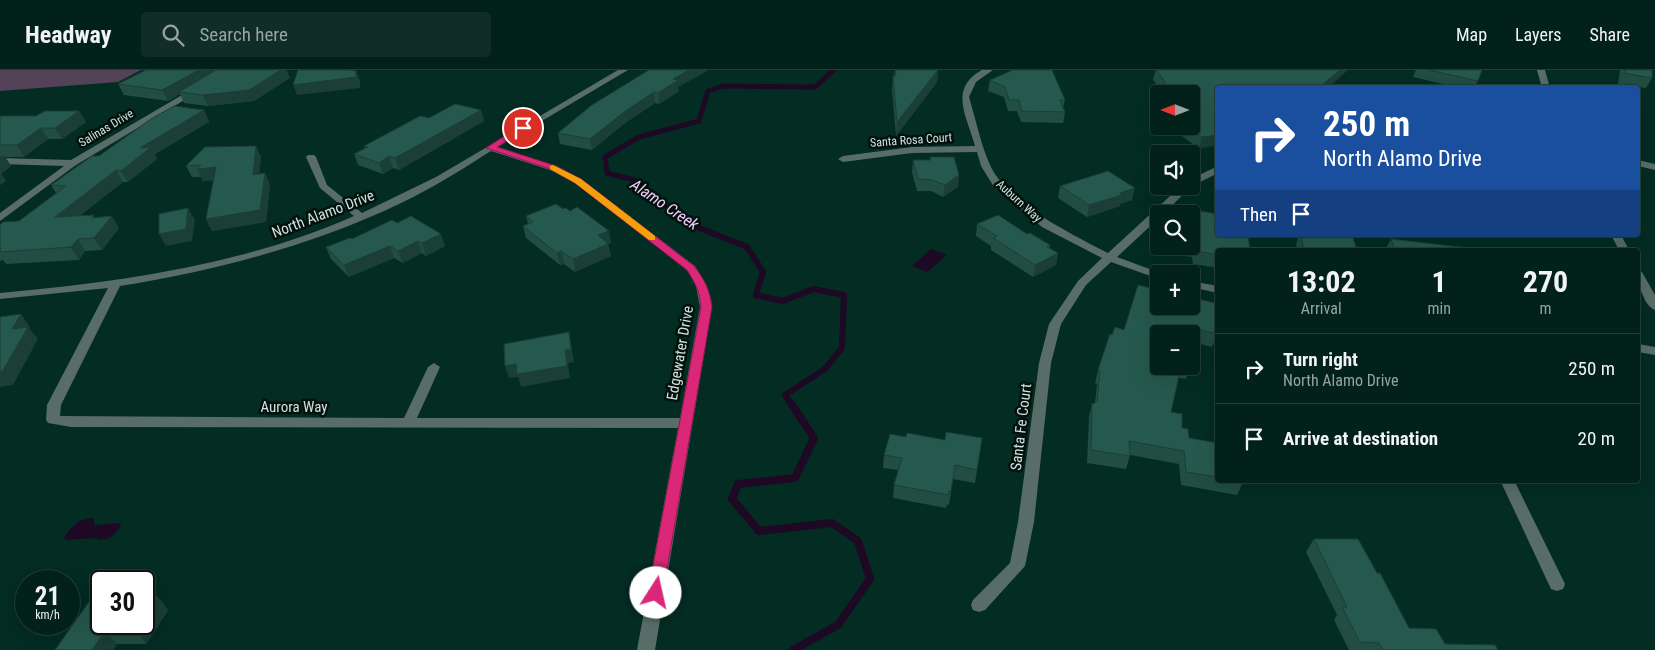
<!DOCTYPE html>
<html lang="en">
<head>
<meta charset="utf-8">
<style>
  body { margin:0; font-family:"Roboto Condensed",sans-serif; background:#102e27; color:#f1f3f6; height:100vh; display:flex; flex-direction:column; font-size:19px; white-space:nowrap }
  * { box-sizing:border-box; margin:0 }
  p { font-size:16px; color:#96a3a2 }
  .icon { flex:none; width:28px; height:28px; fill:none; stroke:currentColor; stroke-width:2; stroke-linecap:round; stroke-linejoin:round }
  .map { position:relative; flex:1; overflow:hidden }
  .details { position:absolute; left:1215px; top:178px; width:425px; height:235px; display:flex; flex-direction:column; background:#02211a; border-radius:5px; box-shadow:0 5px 20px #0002,0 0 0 1px #233e39 }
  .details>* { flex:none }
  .top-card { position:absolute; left:1215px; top:15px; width:425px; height:152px; border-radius:5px; box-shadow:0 5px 20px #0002,0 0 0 1px #233e39; background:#1a4fa0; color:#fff; overflow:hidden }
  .needle { width:32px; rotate:270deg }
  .tools { position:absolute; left:1150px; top:15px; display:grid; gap:10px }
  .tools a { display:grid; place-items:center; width:50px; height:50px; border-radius:5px; background:#02211a; box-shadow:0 5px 20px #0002,0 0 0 1px #233e39; font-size:25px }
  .speed { position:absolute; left:15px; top:500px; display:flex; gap:10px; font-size:25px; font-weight:700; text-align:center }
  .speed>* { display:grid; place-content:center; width:65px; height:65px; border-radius:50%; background:#02211a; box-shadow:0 5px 20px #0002,0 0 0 1px #233e39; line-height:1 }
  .speed small { font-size:12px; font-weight:400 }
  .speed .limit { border:2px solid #111; border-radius:8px; background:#fff; color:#111 }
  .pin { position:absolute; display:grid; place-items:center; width:42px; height:42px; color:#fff; margin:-21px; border:2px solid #fff; border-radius:50%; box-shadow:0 1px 5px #0007 }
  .me { position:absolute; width:55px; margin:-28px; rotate:10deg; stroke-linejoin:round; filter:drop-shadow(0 0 4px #0008) }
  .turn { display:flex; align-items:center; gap:18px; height:105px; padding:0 25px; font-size:22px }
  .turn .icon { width:65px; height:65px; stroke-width:2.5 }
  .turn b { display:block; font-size:35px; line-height:42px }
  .then { display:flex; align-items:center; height:48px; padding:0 25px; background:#0003; gap:10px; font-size:19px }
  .eta { display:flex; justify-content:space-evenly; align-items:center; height:85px; text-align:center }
  .eta b { font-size:30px; font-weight:700; line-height:35px }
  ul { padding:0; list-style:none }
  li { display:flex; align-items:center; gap:15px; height:70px; padding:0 25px; border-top:1px solid #233e39 }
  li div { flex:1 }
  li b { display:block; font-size:19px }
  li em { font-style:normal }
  header { display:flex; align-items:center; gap:30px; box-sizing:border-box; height:70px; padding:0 25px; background:#02211a; border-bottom:1px solid #233e39 }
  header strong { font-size:24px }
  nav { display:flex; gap:28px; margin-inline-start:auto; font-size:18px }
  .search { width:350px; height:45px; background:#102e27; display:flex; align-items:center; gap:12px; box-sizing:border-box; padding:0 18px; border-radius:5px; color:#96a3a2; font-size:19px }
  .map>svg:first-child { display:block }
  .green { fill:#534258 }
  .water { fill:#1e0924 }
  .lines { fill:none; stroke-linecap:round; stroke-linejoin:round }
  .stream-far2 { stroke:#1e0924; stroke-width:5 }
  .stream-far1 { stroke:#1e0924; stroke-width:6 }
  .stream { stroke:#1e0924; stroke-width:8 }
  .minor { fill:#586d67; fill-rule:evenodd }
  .wall { fill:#214d42 }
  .shaded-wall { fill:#1b3e36 }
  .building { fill:#26594d; stroke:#1b3e36 }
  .route { fill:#db2777; stroke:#8e194d }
  .slow { fill:#f59e0b }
  .labels { text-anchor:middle; stroke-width:5; stroke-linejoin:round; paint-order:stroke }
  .far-street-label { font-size:12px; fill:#d0e4de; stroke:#03110d }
  .street-label { font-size:15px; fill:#d0e4de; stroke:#03110d }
  .water-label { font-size:16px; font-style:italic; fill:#f3d0fd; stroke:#03110d }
</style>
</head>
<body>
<header>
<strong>Headway</strong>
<div class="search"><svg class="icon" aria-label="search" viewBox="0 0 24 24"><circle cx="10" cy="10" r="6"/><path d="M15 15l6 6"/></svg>Search here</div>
<nav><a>Map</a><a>Layers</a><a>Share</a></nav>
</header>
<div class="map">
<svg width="1655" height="580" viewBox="0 0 1655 580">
  <rect width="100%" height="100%" fill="#032c23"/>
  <!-- green -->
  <polygon class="green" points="0,0 141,0 118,12 0,21"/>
  <!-- water -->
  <g class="water">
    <polygon points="931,179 947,185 927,202 912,196"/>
    <path d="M94,448V455L120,453L121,456C114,466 110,470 98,470L97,468L66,470L64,467C75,454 76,449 94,448Z"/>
  </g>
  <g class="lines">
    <!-- stream-far2 -->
    <polyline class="stream-far2" points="681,147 645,122 634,110 607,103 605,87 639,67 699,51 708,21 723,16 815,17 834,0"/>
    <!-- stream-far1 -->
    <polyline class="stream-far1" points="679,146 692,155 747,177 763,202 756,225 783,231 813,219 844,225 842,278 825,299 785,325 793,337"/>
    <!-- stream -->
    <polyline class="stream" points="792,335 814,368 795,408 738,414 732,429 759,461 832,453 858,471 870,509 838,555 793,580"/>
    <!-- minor -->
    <g class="minor">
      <path d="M618,0H628L498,77L556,96L581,109L695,196L707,216L712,237L655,580H637L678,358L71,357L48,353L46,350L47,335L108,218L0,229V223C120,212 243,195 354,146L320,118L306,87L308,85H314L316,87L327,115L362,143L436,107ZM491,81L550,100L575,113L687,200L696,216L700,237L680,348H417L440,297L434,293L428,297L404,348L60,346L61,335L120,216C217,200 311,176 399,134C431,119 461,100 491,81Z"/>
      <path d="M982,0H993L976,12L969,27C976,50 981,76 991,97C1010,135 1072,164 1108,183L1181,116H1191V109L1218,96V103L1192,116L1190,118L1163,144H1159V148L1117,187L1163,204H1159V209L1111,192L1086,215L1061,254L1051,293L1034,452L1025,496L985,540L979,542L973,540L971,535L973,530L1010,493L1018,452L1039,293L1049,254L1078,211L1102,188L1042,157L994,117L981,96L977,82L912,83L843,92L838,89L843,86L912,77L975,76C967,47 948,18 982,0Z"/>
      <polygon points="1537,0 1545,0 1550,18 1542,18"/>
      <polygon points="194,18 201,20 76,95 0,151 0,143 64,96 0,94 0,88 71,90"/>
      <polygon points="1638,90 1655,94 1655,100 1638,96"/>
      <polygon points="1611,165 1621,165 1629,180 1619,180"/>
      <path d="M1638,201L1642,202L1655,225V240C1644,237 1637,211 1638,201Z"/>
      <polygon points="1191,211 1218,216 1218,223 1191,217"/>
      <polygon points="1638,274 1655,277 1655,285 1638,282"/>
      <polygon points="1500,410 1514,410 1565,514 1563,519 1557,521 1551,519"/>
    </g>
  </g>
  <!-- wall -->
  <g class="wall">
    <polygon points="146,0 286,0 290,8 254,31 208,36 184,33 180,24 168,31 124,25 118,14"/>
    <polygon points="895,0 938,0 937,12 896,66 892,19 893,6 894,6"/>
    <polygon points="1156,0 1348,0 1199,79 1169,56 1191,56 1191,24 1162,24 1153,9"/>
    <polygon points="1416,0 1482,0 1475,18 1460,18 1413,7"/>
    <polygon points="1620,0 1652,0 1652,8 1646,18 1618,14"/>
    <polygon points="990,10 1065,30 1063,38 1065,42 1063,53 1021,52 1017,41 1008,41 1004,27 988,21"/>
    <polygon points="678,17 679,21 659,34 655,33 625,53 592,80 560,74 558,63 592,35"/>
    <polygon points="204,40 209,52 155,84 157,89 128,112 123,112 79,146 96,147 119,158 102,180 85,181 79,190 6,194 3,190 0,191 0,155 19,151 56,123 51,115 99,86"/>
    <polygon points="481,40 484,51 399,100 393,98 383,104 358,95 354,84 365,78 364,76 429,48"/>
    <polygon points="79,41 86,52 62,69 48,69 24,87 5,87 11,96 1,104 6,111 0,115 0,46 36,46"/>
    <polygon points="256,76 261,87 259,104 265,103 270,115 266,152 212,161 206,149 214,110 203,111 201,107 192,107 186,96"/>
    <polygon points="930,87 959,105 958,117 943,127 931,121 917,121 912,102 913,90 930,90"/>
    <polygon points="1060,116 1132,130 1120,134 1120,136 1087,147 1058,128"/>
    <polygon points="1197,143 1218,180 1218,198 1193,194 1192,187 1185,186 1184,176 1191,176 1191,153 1193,148 1195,148"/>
    <polygon points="526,146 611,173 608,174 611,186 575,202 564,194 560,195 526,168 523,156 528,154"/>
    <polygon points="392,150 445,176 426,186 422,183 403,193 394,188 349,207 331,189 326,177 352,169"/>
    <polygon points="977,154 1027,164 1050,175 1050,178 1058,183 1056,195 1033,207 991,180 991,176 976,166"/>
    <polygon points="1299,165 1352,165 1356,177 1379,180 1297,180 1296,174"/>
    <polygon points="1391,169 1486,180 1385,180"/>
    <polygon points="1138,215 1217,264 1212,277 1197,273 1159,296 1190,296 1186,309 1179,308 1171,342 1189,368 1218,373 1218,410 1243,410 1243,412 1237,425 1181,415 1179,394 1130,385 1126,399 1087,393 1089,347 1092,334 1095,333 1097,314 1095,313 1098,300 1112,265 1124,260"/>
    <polygon points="982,368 975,413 953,409 949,435 947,434 946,438 893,428 894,415 898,400 883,398 884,385 945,370"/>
    <polygon points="1314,469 1377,503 1409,558 1445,574 1498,580 1349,580 1334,550 1337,545 1306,482"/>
    <polygon points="158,527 168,540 146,574 117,574 113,580 55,580 101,554"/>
  </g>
  <!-- shaded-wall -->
  <g class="shaded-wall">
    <polygon points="199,0 222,0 179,22 180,24 168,31 162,20"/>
    <polygon points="281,0 286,0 290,8 254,31 208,36 203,25"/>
    <polygon points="689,0 709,0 678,17 679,21 659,34 658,23 673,9"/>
    <polygon points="938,0 937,12 896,66 897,52"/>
    <polygon points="1340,0 1348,0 1328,18 1321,18 1322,15"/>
    <polygon points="356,1 360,11 360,18 297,25 293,15"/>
    <polygon points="654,22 655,33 625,53 592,80 590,69 624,42"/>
    <polygon points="204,40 209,52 155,84 157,89 128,112 121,101 140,78"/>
    <polygon points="481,40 484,51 399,100 395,88"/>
    <polygon points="79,41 86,52 62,69 55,58"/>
    <polygon points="41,58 48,69 24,87 17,75"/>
    <polygon points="1218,65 1218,75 1199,79 1202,67"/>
    <polygon points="256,76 261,87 258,117 253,105"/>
    <polygon points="4,85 11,96 1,104 6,111 0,115 0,87"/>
    <polygon points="389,86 393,98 383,104 379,93"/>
    <polygon points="216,97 222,108 203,111 197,99"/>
    <polygon points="116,100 123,112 63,159 55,147"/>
    <polygon points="265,103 270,115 266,152 212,161 206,149"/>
    <polygon points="959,105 958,117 943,127 945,115"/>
    <polygon points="1135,118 1132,130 1120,134 1120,136 1087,147 1089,135"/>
    <polygon points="188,138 195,150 192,171 166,176 159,164"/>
    <polygon points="112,146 119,158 102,180 94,168"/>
    <polygon points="609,161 611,173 608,174 611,186 575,202 573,189 598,165"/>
    <polygon points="441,164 445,176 426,186 422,173"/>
    <polygon points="78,169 85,181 79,190 71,177"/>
    <polygon points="418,171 422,183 403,193 398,181"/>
    <polygon points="390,176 394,188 349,207 344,195"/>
    <polygon points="561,181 564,194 560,195 557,183"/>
    <polygon points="1058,183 1056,195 1033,207 1035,195"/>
    <polygon points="21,244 30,257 29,258 38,269 13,315 0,317 0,302 12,259"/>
    <polygon points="569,262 574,292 568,293 570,308 521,317 518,307 509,308 505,296 565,280"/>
    <polygon points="158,527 168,540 146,574 135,561 140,554 144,554 144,548"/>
    <polygon points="105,561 117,574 113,580 92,580"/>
  </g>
  <!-- building -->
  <g class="building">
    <polygon points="146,0 199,0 162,20 118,14"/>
    <polygon points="216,0 281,0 249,20 203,25 179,22"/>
    <polygon points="298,0 349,0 356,1 356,7 293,15"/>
    <polygon points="649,0 689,0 673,9 678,10 658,23 654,22 624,42 590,69 558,63 592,35"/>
    <polygon points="895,0 938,0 897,52 893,6 896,6"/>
    <polygon points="1013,0 1052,0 1065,30 1060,30 1065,42 1022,41 1019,30 1009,30 1005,17 990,10"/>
    <polygon points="1157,0 1340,0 1322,15 1326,18 1218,18 1218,65 1202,67 1187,56 1191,56 1191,24 1172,24"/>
    <polygon points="1429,0 1482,0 1478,11"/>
    <polygon points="1625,0 1652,0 1652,8 1624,3"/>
    <polygon points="455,34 481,40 395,88 389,86 379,93 354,84 368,77 364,76 420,46 429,48"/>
    <polygon points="174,36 204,40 140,78 151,77 121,101 116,100 55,147 94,145 92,148 112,146 94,168 78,169 71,177 0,182 0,179 1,178 0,178 0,155 3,152 19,151 66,116 51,115 92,86 99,86 151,49"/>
    <polygon points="45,41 79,41 55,58 41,58 17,75 0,75 0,46 36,46"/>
    <polygon points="256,76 253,105 265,103 260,140 206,149 216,97 197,99 201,95 186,96 205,77"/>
    <polygon points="930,87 954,87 959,105 945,115 932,110 918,109 913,90 931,90"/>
    <polygon points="1108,101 1135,118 1120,123 1122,125 1089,135 1060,116"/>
    <polygon points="556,134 563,139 566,138 570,141 577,137 609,161 598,165 608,174 573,189 561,181 557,183 523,156 533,152 526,146"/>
    <polygon points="188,138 186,159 159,164 159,144"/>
    <polygon points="1199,141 1212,143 1218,145 1218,165 1248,165 1250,180 1218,180 1218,185 1197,181 1196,175 1191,174 1191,154 1194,154 1193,148 1198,149 1197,143"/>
    <polygon points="998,145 1027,164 1030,163 1050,175 1047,177 1058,183 1035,195 993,168 997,166 977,154"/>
    <polygon points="411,146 441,164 422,173 418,171 398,181 390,176 344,195 326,177 350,168 352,169 392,150 397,153"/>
    <polygon points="1301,165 1352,165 1356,177 1379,180 1304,180"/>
    <polygon points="1391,169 1486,180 1395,180"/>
    <polygon points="1138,215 1159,220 1159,236 1191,236 1191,227 1218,234 1217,264 1200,260 1191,293 1191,264 1159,264 1159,296 1181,296 1171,342 1182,344 1182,358 1188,359 1189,368 1218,373 1218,407 1186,402 1184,381 1129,371 1130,386 1091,380 1092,334 1097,332 1100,301 1098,300 1110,264 1112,265 1115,257 1124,260"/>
    <polygon points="21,244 12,259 28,257 2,302 0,302 0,247"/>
    <polygon points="569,262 571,279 565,280 567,296 517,304 516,294 505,296 504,274"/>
    <polygon points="946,362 982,368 977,400 955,395 951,421 949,421 948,425 894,415 902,388 884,385 890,364 906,367 907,363 945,370"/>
    <polygon points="1233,410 1243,410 1243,412"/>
    <polygon points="1314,469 1358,469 1377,503 1380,503 1409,558 1436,559 1445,574 1495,575 1498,580 1383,580 1379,573 1360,572 1342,537 1347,537"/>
    <polygon points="96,522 101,522 101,554 140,554 135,561 105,561 92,580 55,580"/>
    <polygon points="144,527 158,527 144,548"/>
  </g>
  <!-- route -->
  <path class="route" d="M520,56L527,58L497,77L556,96L581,109L694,196C704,209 710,220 712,237L663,523L661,528L656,529L651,528L648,523L701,237C700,222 695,212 687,200L575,113L550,99L486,78Z"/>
  <!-- slow -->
  <polygon class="slow" points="553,95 581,109 655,166 655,170 649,170 575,113 550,99 550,96"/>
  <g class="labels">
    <!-- far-street labels -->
    <g class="far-street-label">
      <text transform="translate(106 58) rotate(-31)" y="4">Salinas Drive</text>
      <text transform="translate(911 70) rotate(-4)" y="4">Santa Rosa Court</text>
      <text transform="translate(1019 131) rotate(42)" y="4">Auburn Way</text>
    </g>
    <!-- street labels -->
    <g class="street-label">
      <text transform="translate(323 144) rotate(-21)" y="5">North Alamo Drive</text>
      <text transform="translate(680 283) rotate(-80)" y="5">Edgewater Drive</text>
      <text x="294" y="342">Aurora Way</text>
      <text transform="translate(1021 357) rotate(-83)" y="5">Santa Fe Court</text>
    </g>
    <!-- water labels -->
    <g class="water-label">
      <text transform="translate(665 134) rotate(34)" y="6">Alamo Creek</text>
    </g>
  </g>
</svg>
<div class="tools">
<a><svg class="needle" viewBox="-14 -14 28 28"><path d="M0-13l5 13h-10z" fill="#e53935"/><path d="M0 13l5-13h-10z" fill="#96a3a2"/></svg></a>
<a><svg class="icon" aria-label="sound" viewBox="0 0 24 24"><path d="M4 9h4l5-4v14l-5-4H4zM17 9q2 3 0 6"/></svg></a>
<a><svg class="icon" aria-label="search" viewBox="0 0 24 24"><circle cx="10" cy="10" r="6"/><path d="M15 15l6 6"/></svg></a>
<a>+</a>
<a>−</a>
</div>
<div class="speed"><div>21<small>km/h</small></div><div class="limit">30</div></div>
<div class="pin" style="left:523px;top:58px;background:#d93025"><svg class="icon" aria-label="arrive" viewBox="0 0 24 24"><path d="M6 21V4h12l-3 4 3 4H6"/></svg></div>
<svg class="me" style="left:656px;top:523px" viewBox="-20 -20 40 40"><circle r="19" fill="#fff"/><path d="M0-13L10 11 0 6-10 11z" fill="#db2777"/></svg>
<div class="top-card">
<div class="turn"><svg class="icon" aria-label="right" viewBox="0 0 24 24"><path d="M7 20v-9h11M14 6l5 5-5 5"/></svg><div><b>250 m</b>North Alamo Drive</div></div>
<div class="then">Then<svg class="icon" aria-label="arrive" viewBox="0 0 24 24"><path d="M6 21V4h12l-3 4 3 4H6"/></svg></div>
</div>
<section class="details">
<div class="eta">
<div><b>13:02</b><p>Arrival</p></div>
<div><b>1</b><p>min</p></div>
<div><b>270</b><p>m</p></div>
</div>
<ul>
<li><svg class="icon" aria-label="right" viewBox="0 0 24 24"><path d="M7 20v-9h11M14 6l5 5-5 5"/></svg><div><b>Turn right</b><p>North Alamo Drive</p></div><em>250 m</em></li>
<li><svg class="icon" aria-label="arrive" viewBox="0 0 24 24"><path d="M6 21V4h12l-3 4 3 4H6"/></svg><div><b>Arrive at destination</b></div><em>20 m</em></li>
</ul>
</section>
</div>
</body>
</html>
